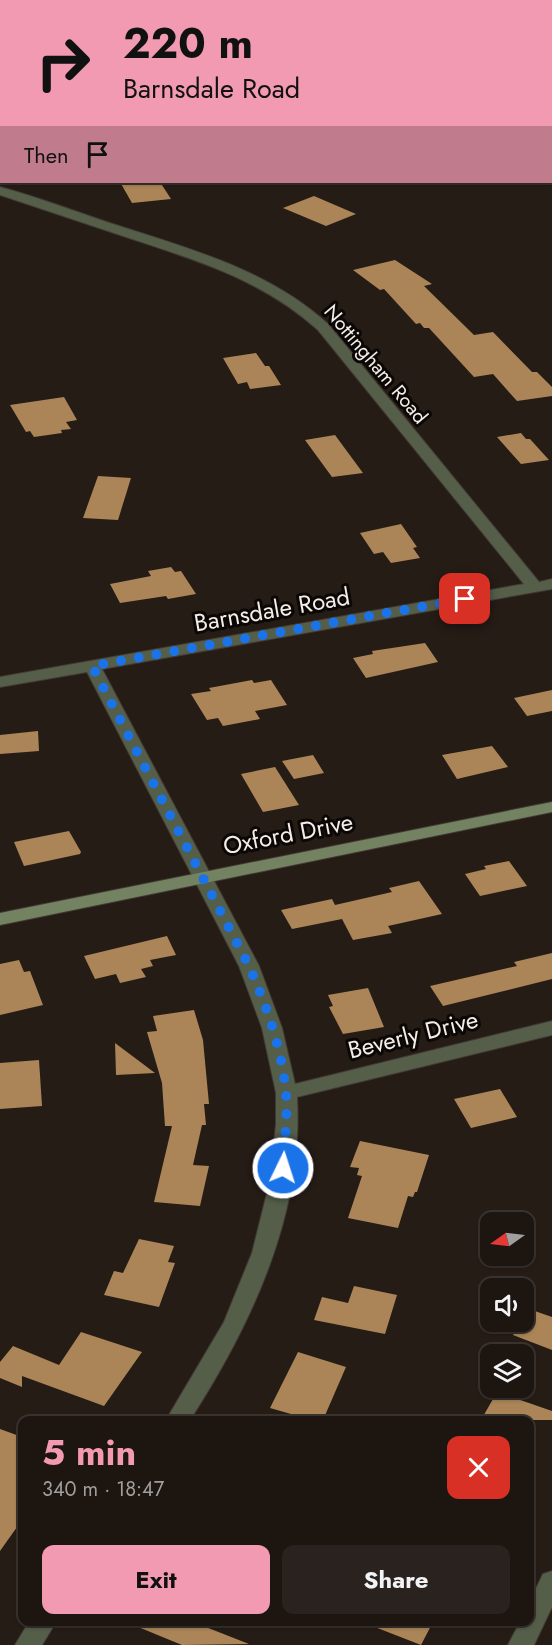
<!DOCTYPE html>
<html lang="en">
<head>
<meta charset="utf-8">
<style>
  body { margin:0; font-family:Jost,sans-serif; background:#29221e; color:#f1f3f6; height:100vh; display:flex; flex-direction:column; font-size:22px; white-space:nowrap }
  * { box-sizing:border-box; margin:0 }
  p { font-size:20px; color:#a09f9f }
  .icon { flex:none; width:33px; height:33px; fill:none; stroke:currentColor; stroke-width:2; stroke-linecap:round; stroke-linejoin:round }
  .map { position:relative; flex:1; overflow:hidden }
  .side { position:absolute; left:18px; top:1416px; width:516px; height:210px; display:flex; flex-direction:column; background:#1c1510; border-radius:12px; box-shadow:0 2px 4px #0004,0 0 0 2px #3a3430 }
  .side>* { flex:none }
  .top-card { position:absolute; left:0px; top:0px; width:552px; height:183px; box-shadow:0 2px 4px #0004,0 0 0 2px #3a3430; background:#f19ab1; color:#111; overflow:hidden }
  .needle { width:39px; rotate:256deg }
  .buttons { position:absolute; left:480px; top:1212px; display:grid; gap:12px }
  .buttons a { display:grid; place-items:center; width:54px; height:54px; border-radius:12px; background:#1c1510; box-shadow:0 2px 4px #0004,0 0 0 2px #3a3430; font-size:30px }
  .pin { position:absolute; display:grid; place-items:center; width:51px; height:51px; color:#fff; margin:-26px; border-radius:12px; box-shadow:0 3px 9px #0006 }
  .me { position:absolute; width:66px; margin:-33px; rotate:4deg; stroke-linejoin:round; filter:drop-shadow(0 0 4px #0008) }
  .turn { display:flex; align-items:center; gap:21px; height:126px; padding:0 24px; font-size:27px }
  .turn .icon { width:78px; height:78px; stroke-width:2.5 }
  .turn b { display:block; font-size:42px; line-height:51px }
  .then { display:flex; align-items:center; height:57px; padding:0 24px; background:#0003; gap:12px; font-size:22px }
  .round { display:grid; place-items:center; flex:none; width:63px; height:63px; border-radius:12px; background:#29221e }
  .head { display:flex; align-items:center; justify-content:space-between; height:102px; padding:0 24px }
  h1 { font-size:36px; font-weight:700; line-height:45px; color:#f19ab1 }
  .cta { display:flex; gap:12px; margin-top:auto; padding:12px 24px }
  .cta a { flex:1; height:69px; border-radius:12px; background:#f19ab1; color:#111; font-size:24px; font-weight:700; line-height:69px; text-align:center }
  .cta a+a { background:#29221e; color:#f1f3f6 }
  .map>svg:first-child { display:block }
  .forest { fill:#4b5c2a }
  .building { fill:#ab8558 }
  .lines { fill:none; stroke-linecap:round; stroke-linejoin:round }
  .street-casing { stroke:#433934; stroke-width:2 }
  .secondary-casing { stroke:#433934; stroke-width:2 }
  .street { fill:#545e49; fill-rule:evenodd }
  .secondary { fill:#738261; fill-rule:evenodd }
  .route { stroke:#1a73e8; stroke-width:10; stroke-dasharray:0 18 }
  .labels { text-anchor:middle; stroke-width:6; stroke-linejoin:round; paint-order:stroke }
  .far-street-label { font-size:20px; fill:#f4ede9; stroke:#0b0705 }
  .street-label { font-size:24px; fill:#f4ede9; stroke:#0b0705 }
</style>
</head>
<body>
<div class="map">
<svg width="552" height="1645" viewBox="0 0 552 1645">
  <rect width="100%" height="100%" fill="#261c16"/>
  <!-- forest -->
  <polygon class="forest" points="298,0 552,0 552,53 550,2"/>
  <!-- building -->
  <g class="building">
    <polygon points="120,182 160,182 171,199 132,203"/>
    <polygon points="314,196 356,214 326,226 283,208"/>
    <polygon points="395,260 432,284 424,286 474,335 493,332 532,372 537,372 552,387 552,396 517,401 493,374 474,377 429,328 424,328 420,323 416,324 384,289 380,290 353,270"/>
    <polygon points="256,353 265,366 269,366 281,385 250,389 247,382 238,384 223,358"/>
    <polygon points="64,397 77,420 66,422 71,429 61,430 62,433 34,437 30,431 26,432 10,405"/>
    <polygon points="521,433 526,439 530,439 549,460 521,464 497,437"/>
    <polygon points="335,435 363,473 332,477 305,440"/>
    <polygon points="98,476 131,478 118,520 83,518"/>
    <polygon points="401,524 417,547 413,548 420,558 391,563 383,552 374,554 360,533"/>
    <polygon points="171,567 175,572 181,571 196,594 168,599 166,596 120,603 110,584 151,576 148,571"/>
    <polygon points="425,643 438,662 366,678 353,658 373,654 372,651"/>
    <polygon points="252,680 254,683 271,680 287,705 255,711 260,719 223,726 218,718 207,720 191,694 211,691 209,688"/>
    <polygon points="552,690 552,711 527,716 514,698"/>
    <polygon points="38,731 39,751 0,754 0,735"/>
    <polygon points="492,746 508,767 457,779 442,755"/>
    <polygon points="313,755 324,773 294,779 282,761"/>
    <polygon points="275,767 299,805 263,812 241,774"/>
    <polygon points="69,831 81,852 80,854 24,866 14,842"/>
    <polygon points="509,861 527,886 480,896 465,874 486,869 484,866"/>
    <polygon points="419,881 442,914 388,926 392,933 353,940 342,919 292,929 281,910 332,899 335,905 392,892 389,888"/>
    <polygon points="167,936 176,955 150,960 153,966 141,969 146,977 120,983 116,974 95,979 84,956"/>
    <polygon points="552,953 552,979 443,1006 430,986 517,966 514,962"/>
    <polygon points="19,960 24,972 30,971 43,1005 0,1015 0,964"/>
    <polygon points="368,988 384,1027 343,1034 329,1007 333,1006 328,995"/>
    <polygon points="194,1010 203,1040 209,1104 204,1104 206,1125 202,1125 193,1165 209,1166 200,1206 154,1202 172,1126 165,1126 162,1083 147,1032 157,1031 153,1016"/>
    <polygon points="115,1043 155,1073 116,1075"/>
    <polygon points="39,1060 42,1106 0,1109 0,1063"/>
    <polygon points="500,1089 517,1117 471,1128 454,1099"/>
    <polygon points="360,1141 429,1155 417,1192 415,1192 413,1197 408,1196 398,1228 348,1218 362,1176 357,1175 359,1168 350,1167"/>
    <polygon points="139,1239 174,1246 168,1262 175,1263 159,1307 104,1295 114,1271 123,1273"/>
    <polygon points="354,1286 397,1295 385,1334 314,1320 322,1297 348,1303"/>
    <polygon points="529,1309 552,1317 552,1350 513,1335 521,1322 524,1322"/>
    <polygon points="81,1332 142,1352 104,1406 22,1376 22,1387 0,1378 0,1362 13,1346 59,1365"/>
    <polygon points="298,1352 346,1367 323,1420 312,1420 270,1408"/>
    <polygon points="497,1392 552,1411 552,1420 481,1420"/>
    <polygon points="0,1429 22,1437 22,1520 0,1551"/>
    <polygon points="126,1622 193,1622 249,1644 182,1645"/>
    <polygon points="362,1622 433,1622 421,1645"/>
  </g>
  <g class="lines">
    <!-- street casing -->
    <g class="street-casing">
      <g id="street">
        <rect x="137" y="0" width="10" height="2"/>
        <rect x="0" y="51" width="2" height="6"/>
        <rect x="550" y="134" width="2" height="6"/>
        <path d="M0,187C38,197 76,212 113,224C190,249 267,269 328,324L539,582L552,579V589L102,669L259,966L282,1028L295,1084L552,1021V1035L297,1097C304,1214 251,1325 190,1420H166L224,1322L252,1253L270,1181L276,1124V1093L262,1028L239,966L87,672L0,687V677L524,584L318,330C265,282 202,262 135,240C90,225 45,210 0,195Z"/>
        <polygon points="552,1571 552,1607 534,1645 508,1645 520,1622 530,1622 530,1601 543,1574"/>
        <polygon points="29,1622 56,1622 42,1645 15,1645"/>
      </g>
    </g>
    <!-- secondary casing -->
    <g class="secondary-casing">
      <polygon id="secondary" points="552,802 552,812 0,925 0,913"/>
    </g>
    <!-- street -->
    <use href="#street" class="street"/>
    <!-- secondary -->
    <use href="#secondary" class="secondary"/>
  </g>
  <g class="lines">
    <!-- route -->
    <path class="route" d="M283,1168C284,1144 288,1118 286,1094C282,1049 267,1007 249,966L92,666L465,599"/>
  </g>
  <g class="labels">
    <!-- far-street labels -->
    <g class="far-street-label">
      <text transform="translate(376 364) rotate(50)" y="7">Nottingham Road</text>
    </g>
    <!-- street labels -->
    <g class="street-label">
      <text transform="translate(272 610) rotate(-10)" y="8">Barnsdale Road</text>
      <text transform="translate(288 834) rotate(-11)" y="8">Oxford Drive</text>
      <text transform="translate(413 1035) rotate(-14)" y="8">Beverly Drive</text>
    </g>
  </g>
</svg>
<div class="buttons">
<a><svg class="needle" viewBox="-14 -14 28 28"><path d="M0-13l5 13h-10z" fill="#e53935"/><path d="M0 13l5-13h-10z" fill="#a09f9f"/></svg></a>
<a><svg class="icon" aria-label="sound" viewBox="0 0 24 24"><path d="M4 9h4l5-4v14l-5-4H4zM17 9q2 3 0 6"/></svg></a>
<a><svg class="icon" aria-label="layers" viewBox="0 0 24 24"><path d="M12 4l9 5-9 5-9-5zM3 14l9 5 9-5"/></svg></a>
</div>
<div class="pin" style="left:465px;top:599px;background:#d93025"><svg class="icon" aria-label="arrive" viewBox="0 0 24 24"><path d="M6 21V4h12l-3 4 3 4H6"/></svg></div>
<svg class="me" style="left:283px;top:1168px" viewBox="-20 -20 40 40"><circle r="17" fill="#1a73e8" stroke="#fff" stroke-width="3"/><path d="M0-11L8 9 0 5-8 9z" fill="#fff"/></svg>
<div class="top-card">
<div class="turn"><svg class="icon" aria-label="right" viewBox="0 0 24 24"><path d="M7 20v-9h11M14 6l5 5-5 5"/></svg><div><b>220 m</b>Barnsdale Road</div></div>
<div class="then">Then<svg class="icon" aria-label="arrive" viewBox="0 0 24 24"><path d="M6 21V4h12l-3 4 3 4H6"/></svg></div>
</div>
<section class="side">
<div class="head"><div><h1>5 min</h1><p>340 m · 18:47</p></div><a class="round" style="background:#d93025;color:#fff"><svg class="icon" aria-label="close" viewBox="0 0 24 24"><path d="M6 6l12 12M18 6L6 18"/></svg></a></div>
<div class="cta"><a>Exit</a><a>Share</a></div>
</section>
</div>
</body>
</html>
